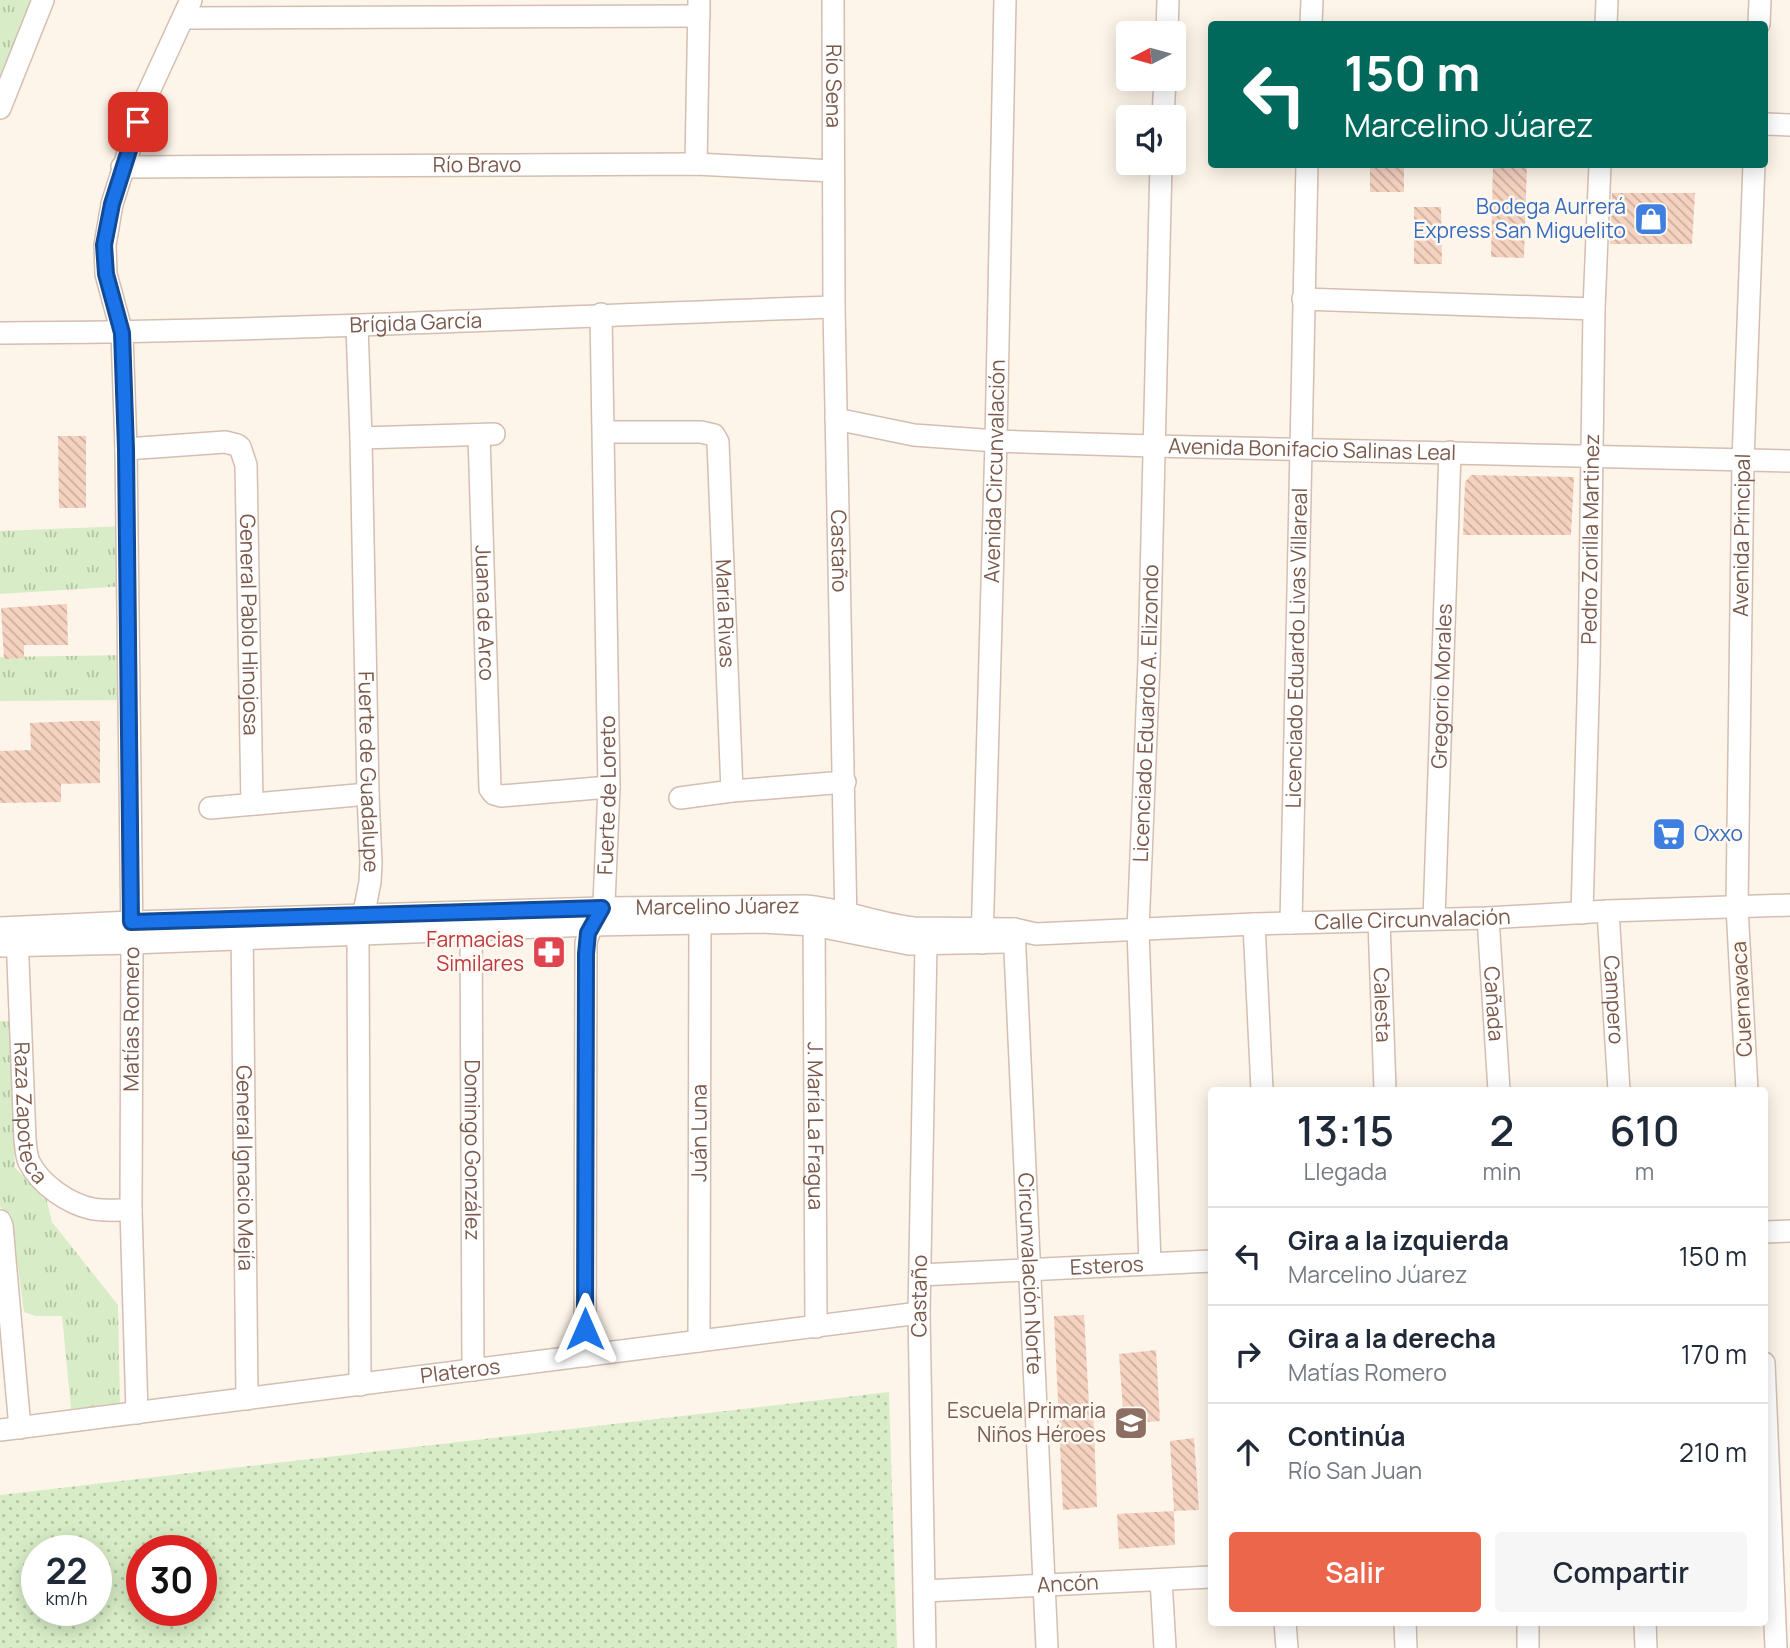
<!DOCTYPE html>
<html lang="es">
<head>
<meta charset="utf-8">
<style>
  body { margin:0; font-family:Manrope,sans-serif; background:#f6f6f7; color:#1f2937; height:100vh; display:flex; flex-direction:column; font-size:26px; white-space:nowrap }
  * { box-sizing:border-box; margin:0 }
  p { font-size:23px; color:#747a83 }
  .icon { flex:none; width:38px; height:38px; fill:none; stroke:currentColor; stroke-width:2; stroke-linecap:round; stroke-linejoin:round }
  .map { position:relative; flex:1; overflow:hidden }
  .details { position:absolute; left:1208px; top:1087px; width:560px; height:539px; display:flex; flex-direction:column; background:#fff; border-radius:7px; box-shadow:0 4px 18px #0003 }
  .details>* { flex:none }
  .top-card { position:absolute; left:1208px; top:21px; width:560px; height:147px; border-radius:7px; box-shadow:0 4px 18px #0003; background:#00695c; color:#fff; overflow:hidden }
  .needle { width:46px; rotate:264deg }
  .tools { position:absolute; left:1116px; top:21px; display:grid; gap:14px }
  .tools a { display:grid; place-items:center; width:70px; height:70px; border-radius:7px; background:#fff; box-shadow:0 4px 18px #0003; font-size:35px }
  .speed { position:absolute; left:21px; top:1535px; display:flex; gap:14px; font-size:35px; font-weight:700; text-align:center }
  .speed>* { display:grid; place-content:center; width:91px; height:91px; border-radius:50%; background:#fff; box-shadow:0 4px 18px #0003; line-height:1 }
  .speed small { font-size:18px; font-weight:400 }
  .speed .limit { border:10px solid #d22; background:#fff; color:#111 }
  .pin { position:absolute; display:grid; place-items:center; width:60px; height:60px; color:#fff; margin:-30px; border-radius:14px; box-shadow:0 4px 10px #0006 }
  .me { position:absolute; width:77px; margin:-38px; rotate:0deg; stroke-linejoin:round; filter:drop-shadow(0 0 5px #0008) }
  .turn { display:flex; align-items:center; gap:24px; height:147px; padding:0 21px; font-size:32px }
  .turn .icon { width:91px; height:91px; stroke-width:2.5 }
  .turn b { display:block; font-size:49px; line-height:60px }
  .eta { display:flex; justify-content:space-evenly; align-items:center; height:119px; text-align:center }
  .eta b { font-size:42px; font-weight:600; line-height:49px }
  .primary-button { display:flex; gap:14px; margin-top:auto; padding:14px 21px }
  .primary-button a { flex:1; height:80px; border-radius:7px; background:#ec664b; color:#fff; font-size:28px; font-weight:600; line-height:80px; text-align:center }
  .primary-button a+a { background:#f6f6f7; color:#1f2937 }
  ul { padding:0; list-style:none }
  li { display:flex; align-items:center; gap:21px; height:98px; padding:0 21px; border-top:2px solid #e0e1e3 }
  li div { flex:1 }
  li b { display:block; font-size:26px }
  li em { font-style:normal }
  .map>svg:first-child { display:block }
  .grass { fill:url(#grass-dots); fill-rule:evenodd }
  .park { fill:url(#park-tufts) }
  .building { fill:url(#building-back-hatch) }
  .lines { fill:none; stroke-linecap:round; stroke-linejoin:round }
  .minor-casing { stroke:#d4beb1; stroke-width:24 }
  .minor { stroke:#fff; stroke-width:21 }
  .route-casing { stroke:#114b97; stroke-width:18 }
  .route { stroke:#1a73e8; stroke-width:12 }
  .labels { text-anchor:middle; stroke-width:5; stroke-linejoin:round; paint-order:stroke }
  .street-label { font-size:21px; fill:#7b594b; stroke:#fff9f2 }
  .shop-label { font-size:21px; fill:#366cbe; stroke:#fff9f2; text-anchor:end }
  .health-label { font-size:21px; fill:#be3a42; stroke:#fff9f2; text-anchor:end }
  .education-label { font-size:21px; fill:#785e54; stroke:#fff9f2; text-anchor:end }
</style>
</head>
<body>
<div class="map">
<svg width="1790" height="1648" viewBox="0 0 1790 1648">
  <defs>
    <pattern id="grass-dots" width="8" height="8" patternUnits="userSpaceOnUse" patternTransform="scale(1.75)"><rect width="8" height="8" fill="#d8edc7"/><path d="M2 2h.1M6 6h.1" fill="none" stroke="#b4c3a4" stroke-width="1.8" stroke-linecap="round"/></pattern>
    <pattern id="park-tufts" width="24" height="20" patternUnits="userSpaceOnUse" patternTransform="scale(1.75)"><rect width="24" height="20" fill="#d8edc7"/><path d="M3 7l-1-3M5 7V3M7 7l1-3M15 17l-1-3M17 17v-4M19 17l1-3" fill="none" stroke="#b4c3a4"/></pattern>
    <pattern id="building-back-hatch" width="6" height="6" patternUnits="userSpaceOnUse" patternTransform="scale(1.75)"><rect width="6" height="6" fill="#f5d2c0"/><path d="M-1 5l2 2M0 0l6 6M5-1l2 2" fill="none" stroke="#cbad9e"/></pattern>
  </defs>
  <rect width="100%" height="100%" fill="#fef5ea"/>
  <!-- grass -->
  <path class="grass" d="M889,1392L897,1648H0V1495ZM37,1550H96V1610H37ZM142,1550H201V1610H142Z"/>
  <!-- park -->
  <g class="park">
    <polygon points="0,0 43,0 0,108"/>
    <polygon points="126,526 127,586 0,594 0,531"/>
    <polygon points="128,655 129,700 0,701 0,657"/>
    <polygon points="0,1021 11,1021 15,1168 46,1197 52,1222 118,1305 120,1404 71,1409 62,1316 36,1316 24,1312 11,1215 0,1207"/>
  </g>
  <!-- building -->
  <g class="building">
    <rect x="1370" y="164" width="34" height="28"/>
    <polygon points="1493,164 1527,164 1524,258 1491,257"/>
    <polygon points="1612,193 1695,193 1692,244 1610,244"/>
    <polygon points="1414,207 1441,207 1442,264 1414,264"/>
    <polygon points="58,436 86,436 86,508 59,508"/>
    <polygon points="1471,475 1574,477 1571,535 1463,535 1465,482"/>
    <polygon points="67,604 68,645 24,645 24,658 4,659 1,608"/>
    <polygon points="76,721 100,721 100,783 61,784 61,802 0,803 0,751 31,750 30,723"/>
    <polygon points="1084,1315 1089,1404 1093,1404 1097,1507 1063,1510 1054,1316"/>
    <polygon points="1156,1350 1160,1421 1124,1424 1119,1354"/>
    <polygon points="1194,1438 1199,1510 1174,1511 1170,1441"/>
    <polygon points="1174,1511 1175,1545 1119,1549 1117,1514"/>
  </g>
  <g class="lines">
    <!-- minor casing -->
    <g class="minor-casing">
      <g id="minor">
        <path id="s1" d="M833,0L834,307L846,925"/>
        <polyline points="184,18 699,16"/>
        <polyline points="1311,24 1312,0"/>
        <polyline points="1606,24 1607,0"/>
        <polyline points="1759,24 1760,0"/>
        <polyline points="1167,33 1168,0"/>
        <polyline points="0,108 43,0"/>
        <polyline points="1163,117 1165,79"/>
        <polyline points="1764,124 1790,125"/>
        <polyline points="696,164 699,0"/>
        <path id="s2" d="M122,167L696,164L833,171"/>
        <polyline points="1303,299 1594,309"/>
        <path id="s3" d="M357,326L361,438L368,794L371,863L370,882L358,943L360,1385"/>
        <path id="s4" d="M0,333C278,332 556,316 834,307"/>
        <path id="s5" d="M836,419L914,435L996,441L1153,446L1790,461"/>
        <path id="s6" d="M604,432H701L714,435L718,442L732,791"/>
        <path id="s7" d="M479,435L490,789L494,794L501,796L609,787"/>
        <polyline points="361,438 494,434"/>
        <path id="s8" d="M126,449L225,442L237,445L240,447L246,465L252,804"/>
        <polyline points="680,798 732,791 845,782"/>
        <polyline points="210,808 368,794"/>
        <path id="s9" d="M1608,911L1619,1090"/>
        <path id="s10" d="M814,912L816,1327"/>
        <path id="s11" d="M1582,913L1589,664L1594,309L1600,164"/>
        <path id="s12" d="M471,917L473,1370"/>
        <path id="s13" d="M1488,918L1499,1090"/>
        <path id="s14" d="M1434,919L1450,452"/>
        <path id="s15" d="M1379,921L1385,1090"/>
        <path id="s16" d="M1291,923L1307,164"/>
        <polyline points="1254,924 1262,1090"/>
        <path id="s17" d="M242,925L247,1399"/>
        <path id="s18" d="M0,928L132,922L602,908L805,906C843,909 877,924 914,928L1014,929L1036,934L1254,924L1488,918L1608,911L1790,905"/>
        <path id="s19" d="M1014,929L1047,1648"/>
        <path id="s20" d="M17,934L25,1140C26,1147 26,1155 29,1162C40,1184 68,1204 93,1209C105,1211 119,1210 131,1210"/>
        <path id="s21" d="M982,943L996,441L1005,0"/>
        <polyline points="0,946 132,943 591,925 762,922 813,925 909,944 1007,942"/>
        <path id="s22" d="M1747,1090L1737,907L1743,460L1754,164"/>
        <polyline points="0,1221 2,1226 20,1428"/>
        <polyline points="1764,1232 1790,1231"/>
        <path id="s23" d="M1150,1264L1138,930L1149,662L1161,163"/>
        <path id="s24" d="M920,1275L1211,1261"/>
        <path id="s25" d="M699,1341L700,909"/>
        <path id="s26" d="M585,1356L586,943C589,926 599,918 604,903L609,787L601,314"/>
        <polyline points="1764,1363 1776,1648"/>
        <path id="s27" d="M137,1413L131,1210L132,943L126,449L122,333L106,274L105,245L112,204L145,100L191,0"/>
        <path id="s28" d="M0,1430L919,1313"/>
        <polyline points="1161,1580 1165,1648"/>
        <path id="s29" d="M924,1591L1211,1577"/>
        <polyline points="1285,1622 1287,1648"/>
        <polyline points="1405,1622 1406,1648"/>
        <polyline points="1528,1622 1528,1648"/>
        <polyline points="1645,1622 1646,1648"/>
        <path id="s30" d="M925,1648L919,1313L926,944"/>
      </g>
    </g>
    <!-- minor -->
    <use href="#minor" class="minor"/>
  </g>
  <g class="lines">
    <!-- route casing -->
    <g class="route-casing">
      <polyline id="route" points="138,122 112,204 104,245 106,274 122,333 126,449 131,922 602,908 588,933 586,954 585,1329"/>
    </g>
    <!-- route -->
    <use href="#route" class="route"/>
  </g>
  <!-- icons -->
  <defs>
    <g id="shop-square" transform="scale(1.75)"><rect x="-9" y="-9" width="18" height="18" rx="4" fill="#3f7fe0" stroke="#fff9f2"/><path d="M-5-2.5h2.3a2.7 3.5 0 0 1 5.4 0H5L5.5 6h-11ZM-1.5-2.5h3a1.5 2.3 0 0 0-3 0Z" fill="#fff"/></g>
    <g id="supermarket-square" transform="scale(1.75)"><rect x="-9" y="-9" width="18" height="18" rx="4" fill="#3f7fe0" stroke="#fff9f2"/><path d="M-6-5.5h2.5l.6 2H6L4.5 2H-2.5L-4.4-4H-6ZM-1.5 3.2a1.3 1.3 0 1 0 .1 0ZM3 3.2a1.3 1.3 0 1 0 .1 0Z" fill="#fff"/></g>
    <g id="pharmacy-square" transform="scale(1.75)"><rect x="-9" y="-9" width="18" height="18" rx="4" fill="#e0444e" stroke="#fff9f2"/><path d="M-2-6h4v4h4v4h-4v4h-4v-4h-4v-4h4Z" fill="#fff"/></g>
    <g id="school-square" transform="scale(1.75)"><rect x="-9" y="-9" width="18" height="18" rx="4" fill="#8d6e63" stroke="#fff9f2"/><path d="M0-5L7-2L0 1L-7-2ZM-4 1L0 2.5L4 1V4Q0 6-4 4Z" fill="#fff"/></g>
  </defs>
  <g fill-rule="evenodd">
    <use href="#shop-square" x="1651" y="219"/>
    <use href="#supermarket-square" x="1669" y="834"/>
    <use href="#pharmacy-square" x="549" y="952"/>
    <use href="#school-square" x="1131" y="1423"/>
  </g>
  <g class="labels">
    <!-- street labels -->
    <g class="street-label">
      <text dy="7" stroke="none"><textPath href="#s1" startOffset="86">Río Sena</textPath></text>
      <text dy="7" stroke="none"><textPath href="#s2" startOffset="355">Río Bravo</textPath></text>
      <text dy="7" stroke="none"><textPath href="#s4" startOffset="416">Brígida García</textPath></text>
      <text dy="7" stroke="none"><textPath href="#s5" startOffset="478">Avenida Bonifacio Salinas Leal</textPath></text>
      <text dy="7" stroke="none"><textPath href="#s21" startOffset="472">Avenida Circunvalación</textPath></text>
      <text dy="7" stroke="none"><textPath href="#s22" startOffset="555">Avenida Principal</textPath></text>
      <text dy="7" stroke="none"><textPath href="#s11" startOffset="374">Pedro Zorilla Martinez</textPath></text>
      <text dy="7" stroke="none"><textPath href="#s1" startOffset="551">Castaño</textPath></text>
      <text dy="7" stroke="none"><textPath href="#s7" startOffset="178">Juana de Arco</textPath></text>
      <text dy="7" stroke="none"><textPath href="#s6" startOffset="290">María Rivas</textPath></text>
      <text dy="7" stroke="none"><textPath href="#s8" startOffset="294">General Pablo Hinojosa</textPath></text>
      <text dy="7" stroke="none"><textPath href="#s16" startOffset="275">Licenciado Eduardo Livas Villareal</textPath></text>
      <text dy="7" stroke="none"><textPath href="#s14" startOffset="233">Gregorio Morales</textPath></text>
      <text dy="7" stroke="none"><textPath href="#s23" startOffset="551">Licenciado Eduardo A. Elizondo</textPath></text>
      <text dy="7" stroke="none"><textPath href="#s3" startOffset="446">Fuerte de Guadalupe</textPath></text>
      <text dy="7" stroke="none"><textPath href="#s26" startOffset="565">Fuerte de Loreto</textPath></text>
      <text dy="7" stroke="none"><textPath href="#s18" startOffset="718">Marcelino Júarez</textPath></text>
      <text dy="7" stroke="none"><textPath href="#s18" startOffset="1416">Calle Circunvalación</textPath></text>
      <text transform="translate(1742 999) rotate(-93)" y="7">Cuernavaca</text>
      <text dy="7" stroke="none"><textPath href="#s9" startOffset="89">Campero</textPath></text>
      <text dy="7" stroke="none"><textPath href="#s13" startOffset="86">Cañada</textPath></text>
      <text dy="7" stroke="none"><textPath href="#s15" startOffset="84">Calesta</textPath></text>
      <text dy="7" stroke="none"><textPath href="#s27" startOffset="394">Matías Romero</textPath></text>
      <text dy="7" stroke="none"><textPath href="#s20" startOffset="180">Raza Zapoteca</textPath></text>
      <text dy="7" stroke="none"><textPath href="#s10" startOffset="214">J. María La Fragua</textPath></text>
      <text dy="7" stroke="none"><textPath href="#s25" startOffset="208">Juán Luna</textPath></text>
      <text dy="7" stroke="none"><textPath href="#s12" startOffset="233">Domingo González</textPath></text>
      <text dy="7" stroke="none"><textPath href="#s17" startOffset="243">General Ignacio Mejía</textPath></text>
      <text dy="7" stroke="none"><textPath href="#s24" startOffset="187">Esteros</textPath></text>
      <text dy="7" stroke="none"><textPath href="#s19" startOffset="345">Circunvalación Norte</textPath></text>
      <text dy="7" stroke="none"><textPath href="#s30" startOffset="352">Castaño</textPath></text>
      <text dy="7" stroke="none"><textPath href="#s28" startOffset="464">Plateros</textPath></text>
      <text dy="7" stroke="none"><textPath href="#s29" startOffset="144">Ancón</textPath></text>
    </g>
    <!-- shop labels -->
    <g class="shop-label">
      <text x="1626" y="214">Bodega Aurrerá<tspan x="1626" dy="24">Express San Miguelito</tspan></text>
      <text x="1694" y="841" text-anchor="start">Oxxo</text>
    </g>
    <!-- health labels -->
    <g class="health-label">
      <text x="524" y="947">Farmacias<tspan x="524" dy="24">Similares</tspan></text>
    </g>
    <!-- education labels -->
    <g class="education-label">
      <text x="1106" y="1418">Escuela Primaria<tspan x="1106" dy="24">Niños Héroes</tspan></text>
    </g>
  </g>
</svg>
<div class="tools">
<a><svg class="needle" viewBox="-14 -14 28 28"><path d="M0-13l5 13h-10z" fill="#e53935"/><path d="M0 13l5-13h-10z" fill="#747a83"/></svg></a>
<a><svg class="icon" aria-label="sound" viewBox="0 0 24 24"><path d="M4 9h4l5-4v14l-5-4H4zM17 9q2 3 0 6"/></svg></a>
</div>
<div class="speed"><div>22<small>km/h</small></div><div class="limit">30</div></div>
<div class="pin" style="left:138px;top:122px;background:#d93025"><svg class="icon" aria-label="arrive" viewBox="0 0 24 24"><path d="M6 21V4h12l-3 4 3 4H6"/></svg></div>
<svg class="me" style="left:585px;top:1329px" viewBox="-20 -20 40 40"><path d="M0-17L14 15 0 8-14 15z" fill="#1a73e8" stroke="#fff" stroke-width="4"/></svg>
<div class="top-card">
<div class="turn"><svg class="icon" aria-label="left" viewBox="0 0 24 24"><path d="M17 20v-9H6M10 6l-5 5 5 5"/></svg><div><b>150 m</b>Marcelino Júarez</div></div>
</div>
<section class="details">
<div class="eta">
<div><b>13:15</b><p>Llegada</p></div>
<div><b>2</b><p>min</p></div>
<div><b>610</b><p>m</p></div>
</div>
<ul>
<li><svg class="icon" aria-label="left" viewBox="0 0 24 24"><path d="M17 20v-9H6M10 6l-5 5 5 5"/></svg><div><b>Gira a la izquierda</b><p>Marcelino Júarez</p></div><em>150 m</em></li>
<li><svg class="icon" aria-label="right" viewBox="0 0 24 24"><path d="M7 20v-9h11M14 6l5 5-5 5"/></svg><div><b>Gira a la derecha</b><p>Matías Romero</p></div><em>170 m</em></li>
<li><svg class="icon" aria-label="ahead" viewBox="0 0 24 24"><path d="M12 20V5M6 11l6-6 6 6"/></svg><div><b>Continúa</b><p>Río San Juan</p></div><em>210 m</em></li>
</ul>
<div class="primary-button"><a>Salir</a><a>Compartir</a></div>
</section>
</div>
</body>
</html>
